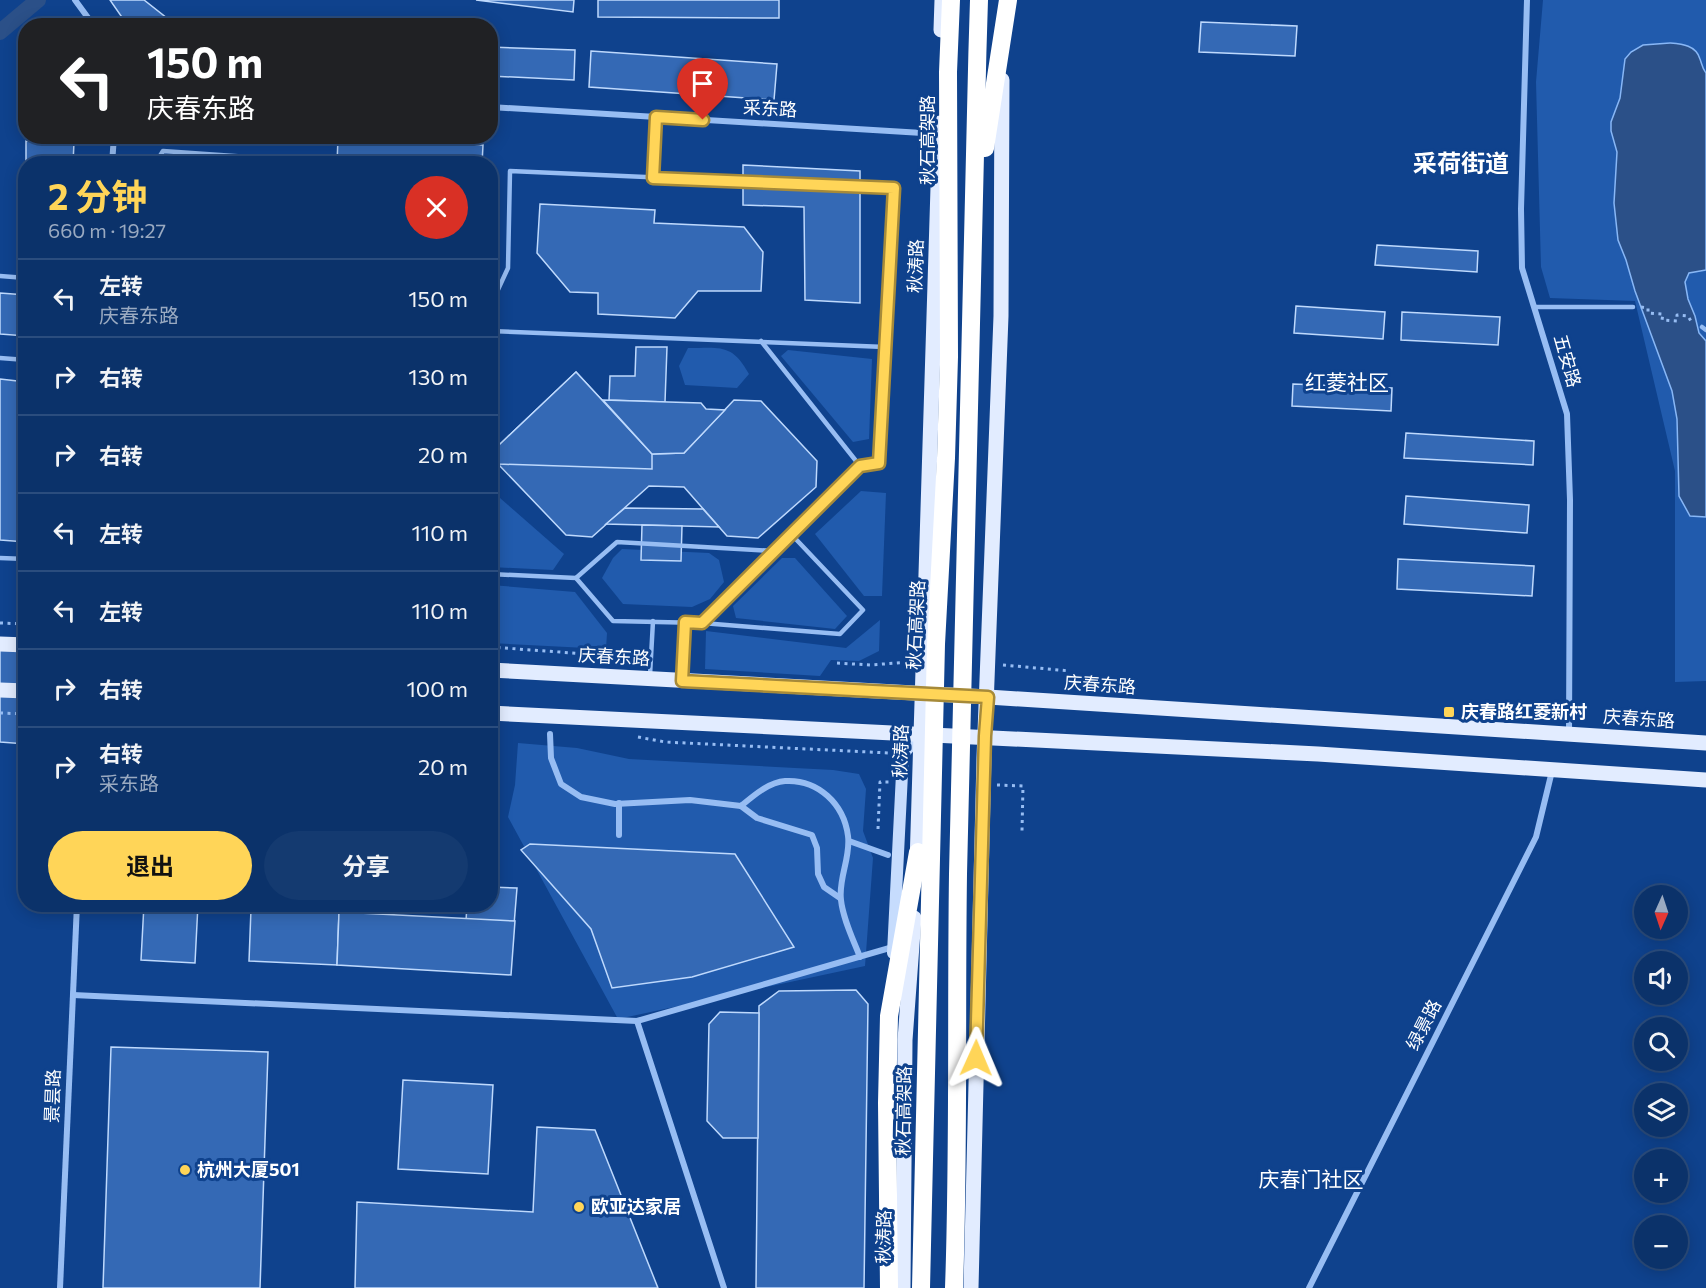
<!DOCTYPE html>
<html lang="zh">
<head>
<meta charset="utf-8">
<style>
  body { margin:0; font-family:Commissioner,"Noto Sans SC",sans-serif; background:#143a70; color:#f1f3f6; height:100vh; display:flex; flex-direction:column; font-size:22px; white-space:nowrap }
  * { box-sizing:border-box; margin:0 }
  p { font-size:20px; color:#9aaac1 }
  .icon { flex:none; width:33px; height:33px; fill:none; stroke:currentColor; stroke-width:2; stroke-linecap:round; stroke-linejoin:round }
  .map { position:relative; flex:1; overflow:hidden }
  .panel { position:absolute; left:18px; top:156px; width:480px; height:756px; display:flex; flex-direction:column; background:#0b326a; border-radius:24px; box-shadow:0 3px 15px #0003,0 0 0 2px #2b4d7e }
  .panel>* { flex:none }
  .top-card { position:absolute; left:18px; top:18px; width:480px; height:126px; border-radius:24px; box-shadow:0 3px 15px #0003,0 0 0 2px #2b4d7e; background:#202124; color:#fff; overflow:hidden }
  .needle { width:39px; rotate:183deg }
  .buttons { position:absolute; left:1634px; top:885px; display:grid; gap:12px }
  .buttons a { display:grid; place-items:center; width:54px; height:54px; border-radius:50%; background:#0b326a; box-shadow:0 3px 15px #0003,0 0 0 2px #2b4d7e; font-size:30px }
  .pin { position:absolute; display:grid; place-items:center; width:51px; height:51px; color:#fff; margin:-62px -26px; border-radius:50% 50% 50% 0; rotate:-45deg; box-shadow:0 0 6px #0007 }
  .pin .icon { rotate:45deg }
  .me { position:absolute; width:66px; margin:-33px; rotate:1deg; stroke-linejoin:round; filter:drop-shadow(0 0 4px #0008) }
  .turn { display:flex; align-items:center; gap:21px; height:126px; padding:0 30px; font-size:27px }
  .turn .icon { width:78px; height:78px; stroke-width:2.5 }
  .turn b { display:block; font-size:42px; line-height:51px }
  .round { display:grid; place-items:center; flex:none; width:63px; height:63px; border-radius:32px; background:#143a70 }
  .headline { display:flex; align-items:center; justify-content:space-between; height:102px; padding:0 30px }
  h1 { font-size:36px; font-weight:700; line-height:45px; color:#ffd558 }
  .cta { display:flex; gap:12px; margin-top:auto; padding:12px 30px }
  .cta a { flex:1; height:69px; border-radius:36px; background:#ffd558; color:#111; font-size:24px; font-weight:700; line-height:69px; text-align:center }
  .cta a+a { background:#143a70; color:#f1f3f6 }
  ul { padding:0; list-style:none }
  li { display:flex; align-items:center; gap:18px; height:78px; padding:0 30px; border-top:2px solid #2b4d7e }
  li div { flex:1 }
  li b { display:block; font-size:22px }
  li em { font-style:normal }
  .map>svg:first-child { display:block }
  .green { fill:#215bad }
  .water { fill:#2b5088; stroke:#88b7f6; stroke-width:1.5 }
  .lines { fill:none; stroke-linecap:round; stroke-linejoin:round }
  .canal { stroke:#2b5088; stroke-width:16 }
  .building { fill:#3469b5; stroke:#bed9fd; stroke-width:1.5 }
  .path { stroke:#97bdf3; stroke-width:3; stroke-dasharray:3 4.5; stroke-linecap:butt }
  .lane { stroke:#97bdf3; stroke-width:4.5 }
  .street { stroke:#97bdf3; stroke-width:6 }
  .secondary { stroke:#c6dcfd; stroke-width:12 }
  .primary { stroke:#e2ecff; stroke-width:15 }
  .highway { stroke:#fff; stroke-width:18 }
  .route-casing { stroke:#a68a39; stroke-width:15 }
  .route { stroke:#ffd558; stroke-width:10 }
  .poi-dot { fill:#ffd558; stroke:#0f428d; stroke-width:2 }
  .labels { text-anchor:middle; stroke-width:6; stroke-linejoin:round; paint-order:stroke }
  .street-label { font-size:18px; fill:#fff; stroke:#0f428d }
  .poi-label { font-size:18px; font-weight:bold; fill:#fff; stroke:#0f428d; text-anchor:start }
  .quarter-label { font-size:21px; fill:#fff; stroke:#0f428d }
  .district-label { font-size:24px; font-weight:bold; fill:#fff; stroke:#0f428d }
</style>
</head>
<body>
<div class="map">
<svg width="1706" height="1288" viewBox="0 0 1706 1288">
  <rect width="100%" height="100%" fill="#0f428d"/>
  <!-- green -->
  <g class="green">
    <polygon points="1543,0 1706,0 1706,681 1675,682 1675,471 1635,301 1550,298 1541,267 1536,82"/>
    <path d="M688,348C720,348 732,343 749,374L737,388L685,385L679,366Z"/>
    <polygon points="788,350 872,359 869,439 853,442 781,356"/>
    <polygon points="861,491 886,493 882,596 864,596 815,534"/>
    <polygon points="493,497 500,498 564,554 553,570 491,567"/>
    <polygon points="622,549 709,553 719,560 724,582 710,599 692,607 623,604 602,578 613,558"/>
    <polygon points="782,558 795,558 847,616 835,629 736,618 733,606"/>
    <polygon points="491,585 575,592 607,633 606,649 491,643"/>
    <polygon points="880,620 879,651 859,661 831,660 820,676 705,669 706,631 846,648"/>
    <polygon points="518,743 577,748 629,759 833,770 859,774 866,789 863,831 873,858 865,966 618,1019 508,817 515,785"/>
  </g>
  <!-- water -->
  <path class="water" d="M1670,43C1682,44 1696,45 1700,59C1702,64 1702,68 1706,73V270L1689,273L1685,282L1688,299L1695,316L1699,333L1706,341V517L1690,516L1679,496L1677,419L1672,391L1635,291L1626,260L1618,240L1614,203L1617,152L1611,131V122L1620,98L1625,59L1631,52L1643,45Z"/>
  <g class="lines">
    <!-- canal -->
    <polyline class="canal" points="0,32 38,0"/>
  </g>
  <!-- building -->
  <g class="building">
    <polygon points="110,0 144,0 167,18 191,23 222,23 220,26 128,26"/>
    <polygon points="476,0 574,0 573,12"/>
    <polygon points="598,0 779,0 779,18 598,17"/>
    <polygon points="1201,22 1297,26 1295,56 1199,52"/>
    <polygon points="490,47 575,50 574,80 490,76"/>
    <polygon points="591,51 777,64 774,100 589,87"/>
    <polygon points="338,138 483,145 482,164 337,164"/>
    <polygon points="26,141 74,142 73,164 26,164"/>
    <polygon points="743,165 860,171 860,303 805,300 804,207 743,205"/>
    <polygon points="540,204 655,210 654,223 744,227 763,252 761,291 698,291 675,318 598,314 598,293 570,292 537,253"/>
    <polygon points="1377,245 1478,251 1477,272 1375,265"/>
    <polygon points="0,293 26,295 26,336 0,334"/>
    <polygon points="1296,306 1385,312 1383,339 1294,333"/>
    <polygon points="1402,312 1500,317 1498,345 1401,340"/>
    <polygon points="636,347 667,347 665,402 609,400 610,376 635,376"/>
    <polygon points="576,372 652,454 684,453 734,400 761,401 817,461 816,487 758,538 727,536 684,487 649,486 592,537 566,535 498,464 499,445"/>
    <polygon points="576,372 652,454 652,469 498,464 499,445"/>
    <polygon points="0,379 26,382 26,417 23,417 20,493 26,493 26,542 0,540"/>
    <polygon points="1293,384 1392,388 1391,411 1292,406"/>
    <polygon points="603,400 701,403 706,409 725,410 684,453 652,454"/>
    <polygon points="1406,433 1534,441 1533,465 1404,458"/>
    <polygon points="1406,496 1529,505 1527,533 1404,524"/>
    <polygon points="625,508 703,509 719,527 606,524"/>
    <polygon points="642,525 682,526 681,561 641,560"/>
    <polygon points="1398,559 1534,566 1532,596 1397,589"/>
    <polygon points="0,646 26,648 26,744 0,742"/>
    <polygon points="530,844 735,854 794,947 692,977 612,988 591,929 521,850"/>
    <polygon points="490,887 517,888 510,974 463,972 467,904 490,904"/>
    <polygon points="144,904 198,904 195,963 141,960"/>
    <polygon points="335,904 395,904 394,914 335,912"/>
    <polygon points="251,909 339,912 337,965 249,961"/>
    <polygon points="339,912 515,921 511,975 337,965"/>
    <polygon points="856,990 868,1004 864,1288 756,1288 759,1006 779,991"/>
    <polygon points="720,1012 759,1013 758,1138 723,1138 707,1121 709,1024"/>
    <polygon points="111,1047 268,1052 260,1288 103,1288"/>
    <polygon points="403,1080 493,1085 488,1174 398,1169"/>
    <polygon points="537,1127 595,1130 658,1288 355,1288 357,1202 533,1212"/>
  </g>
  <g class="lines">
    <!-- path -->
    <g class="path">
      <polyline points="1641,307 1648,308 1648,313 1663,314 1662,320 1677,321 1677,315 1688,316 1692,323"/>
      <polyline points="0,623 26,624"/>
      <polyline points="490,647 628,657 634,663"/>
      <polyline points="837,663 870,665 910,662"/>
      <polyline points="1003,665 1070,671"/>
      <polyline points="0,713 26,714"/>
      <polyline points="638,737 665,742 889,753"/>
      <polyline points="997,785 1023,786 1022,831"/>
      <polyline points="878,829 880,782 889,782"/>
    </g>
    <!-- lane -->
    <g class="lane">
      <polyline points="155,164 163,151 305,161 306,164"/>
      <polyline points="653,178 656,117"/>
      <polyline points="0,276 26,278"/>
      <polyline points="490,307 508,268 510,171 894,188 879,463 860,466"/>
      <polyline points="1536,307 1633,307"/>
      <polyline points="1702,327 1706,330"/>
      <polyline points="490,331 885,347"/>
      <polyline points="0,358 26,360"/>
      <polyline points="0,558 26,559"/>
      <polyline points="490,574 576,578 613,621 702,623 860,466 761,341"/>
      <polyline points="576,578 617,542 774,551"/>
      <polyline points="702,623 840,634 863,610 791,534"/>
      <polyline points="650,675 653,621"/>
      <polyline points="682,678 685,622"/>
    </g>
    <!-- street -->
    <g class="street">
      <polyline points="75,0 94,26"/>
      <polyline points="1527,0 1521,209 1522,268 1567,414 1570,500 1569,734"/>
      <polyline points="490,107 939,134"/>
      <polyline points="112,164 114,136"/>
      <path d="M550,734L551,758L561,784L581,797L615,804L690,800L741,806C753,796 769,782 785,781C818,779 844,804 848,836C851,857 838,879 841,900C843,919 853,939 860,957"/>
      <polyline points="741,806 757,818 812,835 817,848 818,874 824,887 840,898"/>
      <polyline points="619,835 619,803"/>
      <polyline points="849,841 888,855"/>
      <polyline points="73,995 637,1021 893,947"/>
      <polyline points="637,1021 724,1288"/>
      <polyline points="60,1288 77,904"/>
      <polyline points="1309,1288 1536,837 1552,771"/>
    </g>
    <!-- secondary -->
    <polyline class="secondary" points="893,953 903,754 921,733"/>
    <!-- primary -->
    <g class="primary">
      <polyline points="941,30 942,0"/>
      <polyline points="0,644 26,645"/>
      <polyline points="490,670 988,697 1706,743"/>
      <polyline points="0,690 26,691"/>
      <polyline points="490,713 1318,754 1706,780"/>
      <polyline points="917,864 940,123"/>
      <polyline points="903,1288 905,1040 914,918"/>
      <polyline points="971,1288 984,758 1001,316 1002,80"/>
    </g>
    <!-- highway -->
    <g class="highway">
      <polyline points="985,148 1008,0"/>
      <polyline points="889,1288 887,1103 889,1016 918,852"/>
      <polyline points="921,1288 936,644 946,458 949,357 948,72 951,0"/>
      <path d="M954,1288C959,1150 956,1012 958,874C963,582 970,291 979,0"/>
    </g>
  </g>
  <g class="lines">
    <!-- route casing -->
    <g class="route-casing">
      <polyline id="route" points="703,120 656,117 653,178 894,188 879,463 860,466 702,623 685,622 682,681 988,697 985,736 976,1058"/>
    </g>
    <!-- route -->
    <use href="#route" class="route"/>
  </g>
  <!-- markers -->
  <g class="poi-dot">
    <rect x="1443" y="706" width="12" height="12" rx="3"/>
    <circle cx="185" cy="1170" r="6"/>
    <circle cx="579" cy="1207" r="6"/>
  </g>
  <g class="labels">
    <!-- street labels -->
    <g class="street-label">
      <text transform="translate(770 109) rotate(3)" y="6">采东路</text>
      <text transform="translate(928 140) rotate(-90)" y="6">秋石高架路</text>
      <text transform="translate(916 266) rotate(-88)" y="6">秋涛路</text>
      <text transform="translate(1567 361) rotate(74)" y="6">五安路</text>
      <text transform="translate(916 625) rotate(-87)" y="6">秋石高架路</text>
      <text transform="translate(614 657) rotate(3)" y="6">庆春东路</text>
      <text transform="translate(1100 685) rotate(4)" y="6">庆春东路</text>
      <text transform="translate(1639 719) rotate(4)" y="6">庆春东路</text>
      <text transform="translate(901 751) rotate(-88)" y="6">秋涛路</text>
      <text transform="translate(1424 1025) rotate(-63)" y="6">绿景路</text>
      <text transform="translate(53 1096) rotate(-88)" y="6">景昙路</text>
      <text transform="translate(904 1111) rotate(-89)" y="6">秋石高架路</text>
      <text transform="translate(884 1237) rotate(-89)" y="6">秋涛路</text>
    </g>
    <!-- poi labels -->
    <g class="poi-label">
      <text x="1461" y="718">庆春路红菱新村</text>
      <text x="197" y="1176">杭州大厦501</text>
      <text x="591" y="1213">欧亚达家居</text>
    </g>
    <!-- quarter labels -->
    <g class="quarter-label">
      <text x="1347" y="390">红菱社区</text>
      <text x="1311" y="1187">庆春门社区</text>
    </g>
    <!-- district labels -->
    <g class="district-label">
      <text x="1461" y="172">采荷街道</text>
    </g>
  </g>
</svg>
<div class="buttons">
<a><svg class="needle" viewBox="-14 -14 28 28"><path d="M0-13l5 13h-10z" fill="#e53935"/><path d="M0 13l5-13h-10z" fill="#9aaac1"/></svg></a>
<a><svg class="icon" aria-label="sound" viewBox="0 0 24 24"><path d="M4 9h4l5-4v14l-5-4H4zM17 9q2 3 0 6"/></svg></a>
<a><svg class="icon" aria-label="search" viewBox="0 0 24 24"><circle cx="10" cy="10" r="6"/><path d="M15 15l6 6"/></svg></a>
<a><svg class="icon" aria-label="layers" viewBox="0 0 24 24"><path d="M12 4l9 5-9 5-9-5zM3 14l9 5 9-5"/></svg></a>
<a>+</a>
<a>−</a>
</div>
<div class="pin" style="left:703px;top:120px;background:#d93025"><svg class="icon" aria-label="arrive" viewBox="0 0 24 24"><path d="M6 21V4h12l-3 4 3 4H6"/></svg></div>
<svg class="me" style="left:976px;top:1058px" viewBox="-20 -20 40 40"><path d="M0-17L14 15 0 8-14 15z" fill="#ffd558" stroke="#fff" stroke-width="4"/></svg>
<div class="top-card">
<div class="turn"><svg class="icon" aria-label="left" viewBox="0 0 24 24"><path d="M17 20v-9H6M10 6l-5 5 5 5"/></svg><div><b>150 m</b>庆春东路</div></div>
</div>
<section class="panel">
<div class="headline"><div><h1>2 分钟</h1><p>660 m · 19:27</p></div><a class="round" style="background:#d93025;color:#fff"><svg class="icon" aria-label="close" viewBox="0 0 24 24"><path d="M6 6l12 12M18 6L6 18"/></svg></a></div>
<ul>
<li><svg class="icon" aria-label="left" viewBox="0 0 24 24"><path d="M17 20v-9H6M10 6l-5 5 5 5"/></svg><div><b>左转</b><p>庆春东路</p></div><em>150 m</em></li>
<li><svg class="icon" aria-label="right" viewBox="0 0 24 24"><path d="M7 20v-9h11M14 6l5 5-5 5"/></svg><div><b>右转</b></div><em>130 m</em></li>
<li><svg class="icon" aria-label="right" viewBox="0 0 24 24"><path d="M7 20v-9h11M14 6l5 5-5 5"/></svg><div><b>右转</b></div><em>20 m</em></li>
<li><svg class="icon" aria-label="left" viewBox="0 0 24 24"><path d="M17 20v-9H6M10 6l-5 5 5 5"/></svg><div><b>左转</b></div><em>110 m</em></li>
<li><svg class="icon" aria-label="left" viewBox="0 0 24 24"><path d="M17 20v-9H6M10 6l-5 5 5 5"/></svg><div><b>左转</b></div><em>110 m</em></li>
<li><svg class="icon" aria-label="right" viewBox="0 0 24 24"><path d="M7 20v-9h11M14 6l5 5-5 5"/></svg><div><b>右转</b></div><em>100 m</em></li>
<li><svg class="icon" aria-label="right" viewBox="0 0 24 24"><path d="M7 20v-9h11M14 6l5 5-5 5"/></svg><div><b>右转</b><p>采东路</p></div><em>20 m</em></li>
</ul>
<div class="cta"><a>退出</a><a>分享</a></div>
</section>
</div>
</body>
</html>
